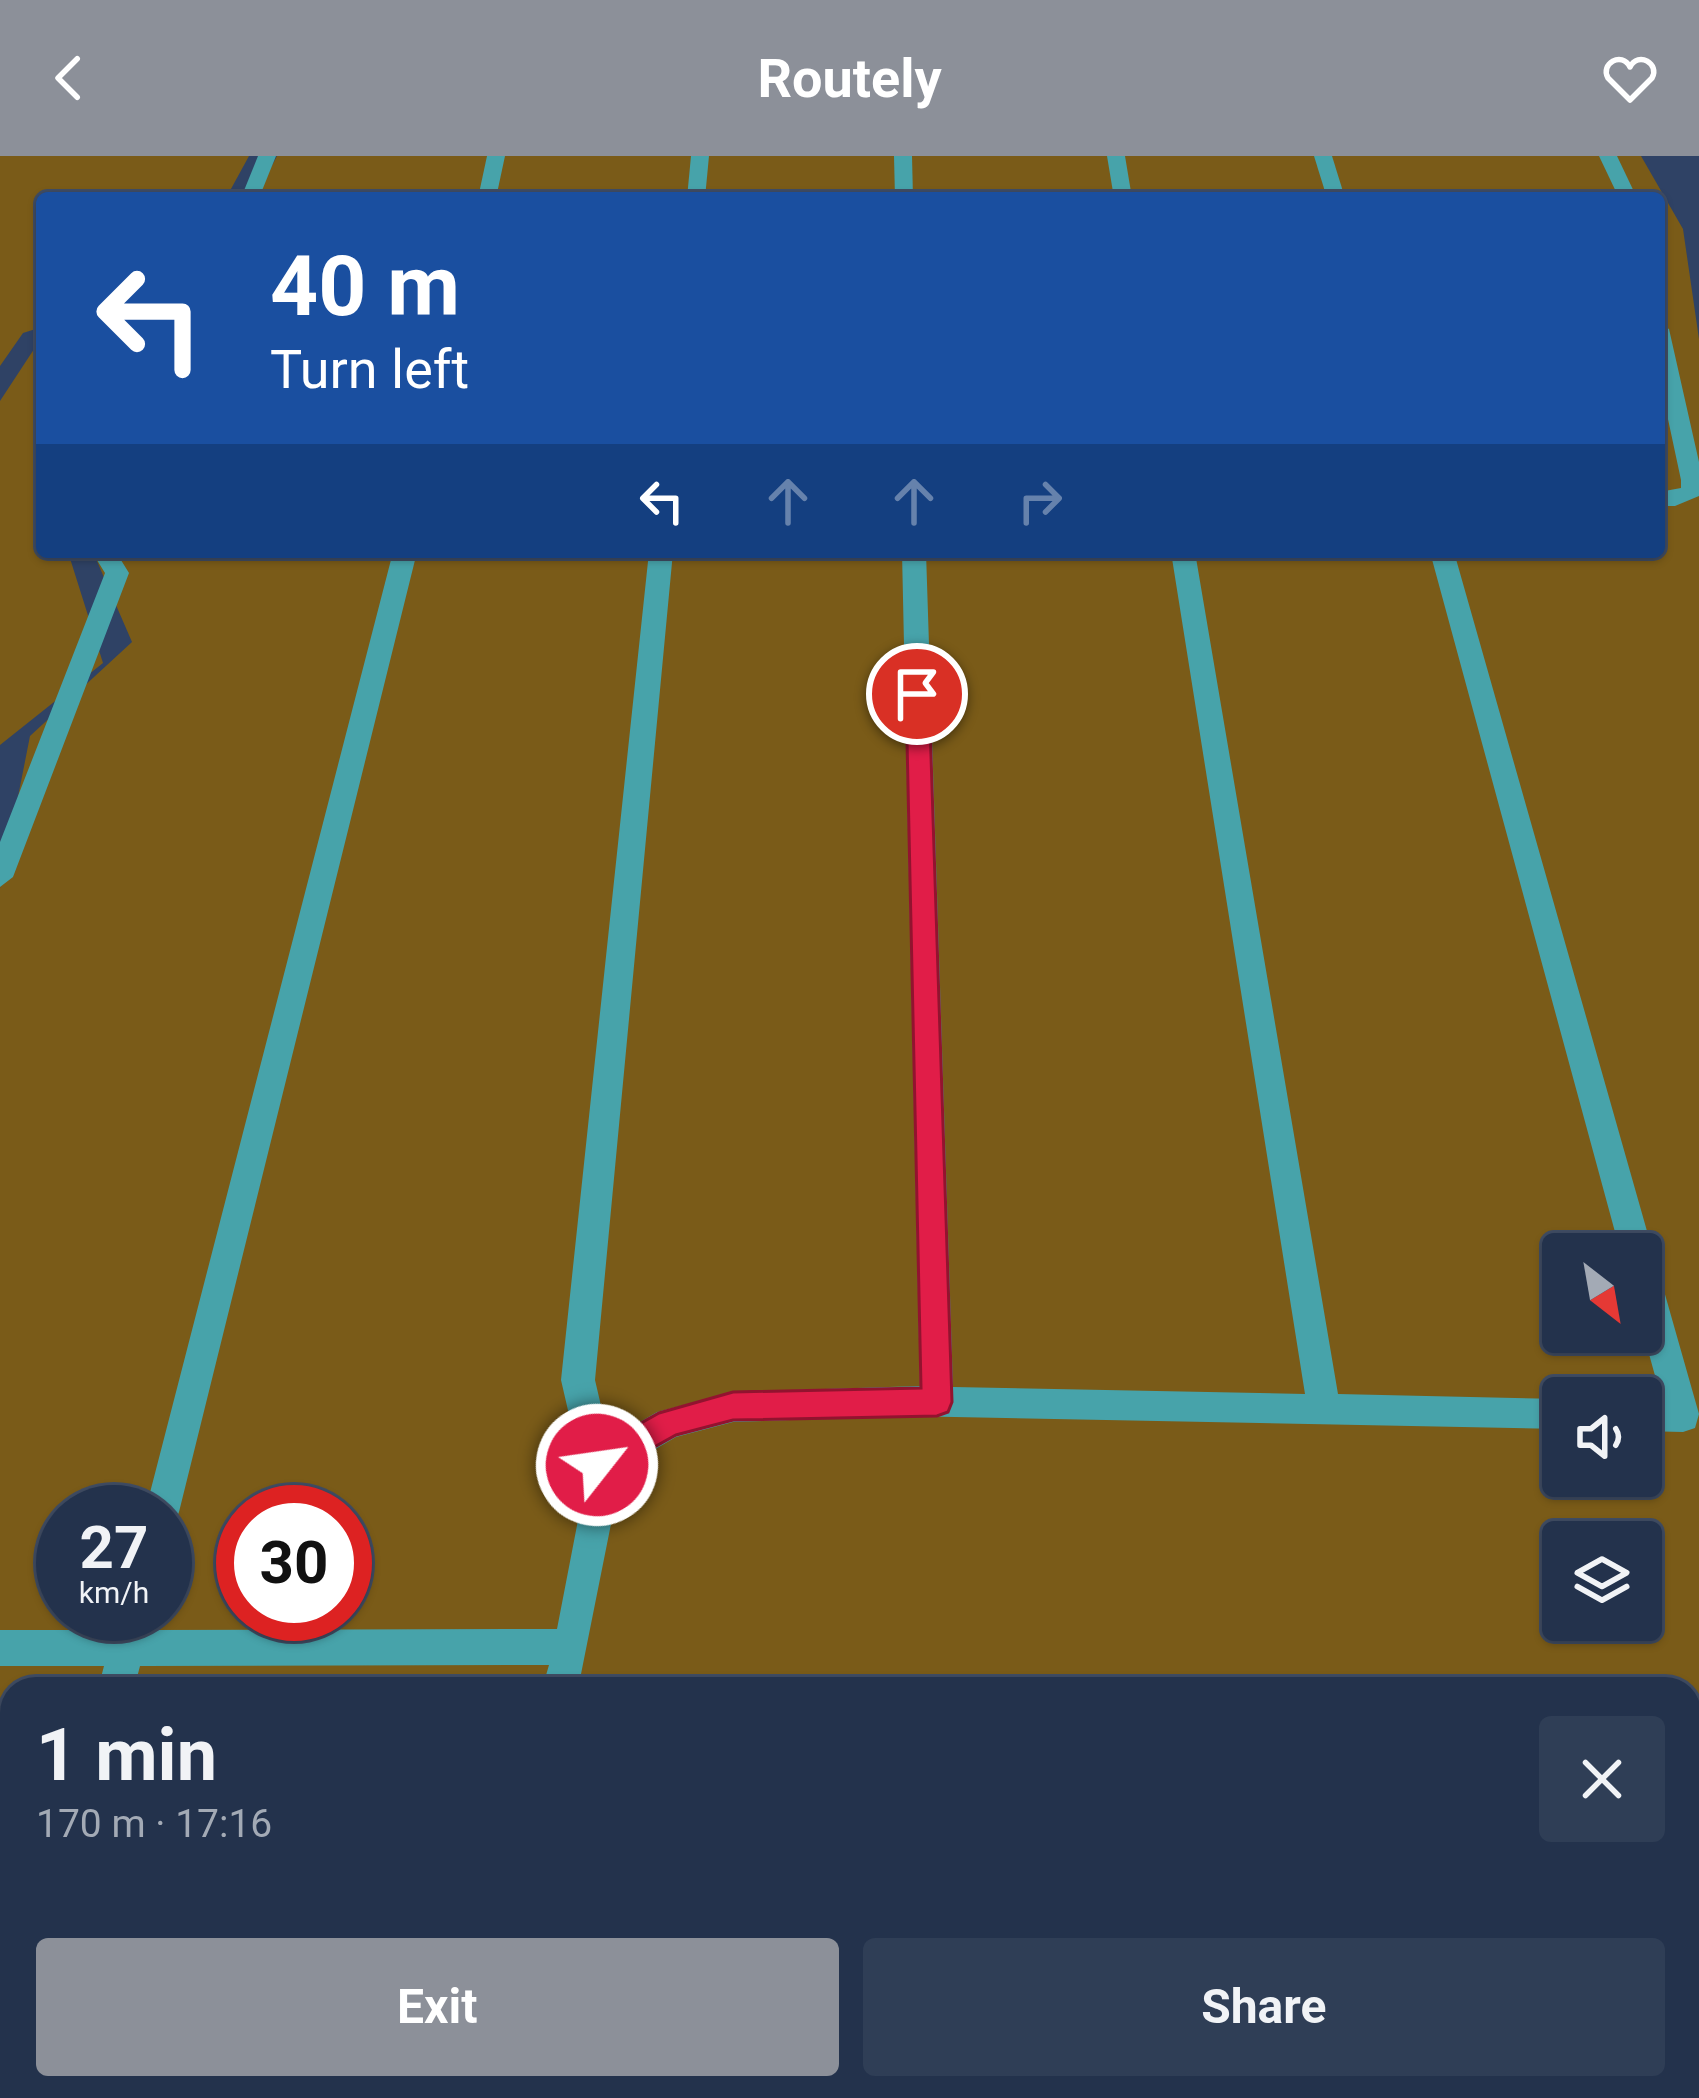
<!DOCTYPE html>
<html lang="en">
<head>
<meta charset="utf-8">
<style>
  body { margin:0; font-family:Roboto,sans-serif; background:#2f3e56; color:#f1f3f6; height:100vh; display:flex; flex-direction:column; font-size:45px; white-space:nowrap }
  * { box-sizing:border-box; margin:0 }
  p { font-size:39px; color:#a3aab5 }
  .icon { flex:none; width:66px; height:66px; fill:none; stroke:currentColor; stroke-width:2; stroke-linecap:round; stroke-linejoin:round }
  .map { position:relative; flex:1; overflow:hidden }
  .drawer { position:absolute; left:0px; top:1521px; width:1701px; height:423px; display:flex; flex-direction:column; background:#23324c; border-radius:36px 36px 0 0; box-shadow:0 3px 9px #0004,0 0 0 3px #404d64 }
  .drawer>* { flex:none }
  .hud { position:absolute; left:36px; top:36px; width:1629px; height:366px; border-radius:12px; box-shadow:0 3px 9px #0004,0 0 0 3px #404d64; background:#1a4fa0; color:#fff; overflow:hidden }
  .needle { width:78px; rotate:149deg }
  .tools { position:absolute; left:1542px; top:1077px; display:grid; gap:24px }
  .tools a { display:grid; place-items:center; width:120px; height:120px; border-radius:12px; background:#23324c; box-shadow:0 3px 9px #0004,0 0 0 3px #404d64; font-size:60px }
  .speed { position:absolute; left:36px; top:1329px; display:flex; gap:24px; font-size:60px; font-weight:700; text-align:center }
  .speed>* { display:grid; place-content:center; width:156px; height:156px; border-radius:50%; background:#23324c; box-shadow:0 3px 9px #0004,0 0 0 3px #404d64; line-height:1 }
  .speed small { font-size:30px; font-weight:400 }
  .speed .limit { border:18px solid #d22; background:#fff; color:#111 }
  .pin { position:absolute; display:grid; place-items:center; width:102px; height:102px; color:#fff; margin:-51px; border:6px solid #fff; border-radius:50%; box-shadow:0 3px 12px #0007 }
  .me { position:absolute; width:132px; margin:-66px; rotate:60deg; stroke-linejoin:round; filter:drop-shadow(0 0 9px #0008) }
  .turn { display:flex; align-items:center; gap:42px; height:252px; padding:0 36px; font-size:54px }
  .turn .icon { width:156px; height:156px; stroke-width:2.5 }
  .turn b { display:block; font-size:84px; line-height:102px }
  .lanes { display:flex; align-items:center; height:114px; padding:0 36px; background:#0003; justify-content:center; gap:60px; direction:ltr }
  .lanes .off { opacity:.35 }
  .round { display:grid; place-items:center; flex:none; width:126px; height:126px; border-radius:12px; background:#2f3e56 }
  .summary { display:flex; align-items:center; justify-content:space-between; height:204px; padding:0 36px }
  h1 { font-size:72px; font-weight:700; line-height:90px }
  .button { display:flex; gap:24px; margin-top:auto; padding:24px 36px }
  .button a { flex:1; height:138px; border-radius:12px; background:#8c9099; color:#fff; font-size:48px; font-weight:700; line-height:138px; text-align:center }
  .button a+a { background:#2f3e56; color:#f1f3f6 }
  header { display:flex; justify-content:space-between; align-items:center; height:156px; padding:0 36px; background:#8c9099; color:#fff; font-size:54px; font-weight:700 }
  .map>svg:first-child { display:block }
  .green { fill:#7a5b18; fill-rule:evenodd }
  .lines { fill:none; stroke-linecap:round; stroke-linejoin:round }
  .minor { fill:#47a3aa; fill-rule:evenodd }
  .route { fill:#e11d48; stroke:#92132f; stroke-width:3 }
</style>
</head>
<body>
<header><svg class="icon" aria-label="back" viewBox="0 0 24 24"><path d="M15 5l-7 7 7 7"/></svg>Routely<svg class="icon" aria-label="heart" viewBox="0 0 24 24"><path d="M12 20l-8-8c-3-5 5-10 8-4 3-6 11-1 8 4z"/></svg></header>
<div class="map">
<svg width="1699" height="1942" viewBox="0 0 1699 1942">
  <rect width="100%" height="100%" fill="#2f4265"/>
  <!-- green -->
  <g class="green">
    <polygon points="0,0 249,0 226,42 42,42 42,171 23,177 0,210"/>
    <path d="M277,0H1641L1683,73L1699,183V1942H0V732L30,580L132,486L93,396H1659V42H255ZM1563,1098H1641V1176H1563ZM1563,1242H1641V1320H1563ZM63,1356H165V1458H63ZM243,1356H345V1458H243ZM1563,1386H1641V1464H1563ZM12,1533H1689V1932H12Z"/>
    <polygon points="42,181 42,369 35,368 42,372 42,396 68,396 103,507 0,589 0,245"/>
  </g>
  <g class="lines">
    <!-- minor -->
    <g class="minor">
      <polygon points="258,0 276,0 259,42 241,42"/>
      <polygon points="487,0 505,0 496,42 478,42"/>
      <polygon points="691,0 709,0 705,42 687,42"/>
      <polygon points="894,0 912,0 913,42 895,42"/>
      <polygon points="1107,0 1125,0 1132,42 1114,42"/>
      <polygon points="1314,0 1332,0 1345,42 1327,42"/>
      <polygon points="1599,0 1617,0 1637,42 1619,42"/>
      <polygon points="1659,167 1669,173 1699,306 1699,340 1675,350 1659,350 1659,336 1681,332 1681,324 1659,221"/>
      <polygon points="92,396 116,396 129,417 13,721 0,731 0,686 105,417"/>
      <polygon points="393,396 417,396 179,1356 174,1368 165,1371 165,1356 145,1356"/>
      <polygon points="649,396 673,396 595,1224 609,1284 657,1256 733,1236 920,1230 902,396 926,396 953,1231 1305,1238 1171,396 1195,396 1338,1238 1563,1243 1563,1273 903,1260 733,1266 676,1281 616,1316 619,1328 578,1533 542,1533 549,1509 140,1510 134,1533 98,1533 104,1510 0,1510 0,1474 113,1474 117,1458 153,1458 149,1474 557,1473 585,1328 561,1224"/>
      <polygon points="1430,396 1454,396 1699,1258 1695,1272 1683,1276 1641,1275 1641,1245 1662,1245 1641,1169 1641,1098 1621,1098"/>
      <polygon points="12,1908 12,1932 32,1932 30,1942 0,1942 0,1913"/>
      <polygon points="453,1932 495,1932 494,1942 452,1942"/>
      <rect x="910" y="1932" width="42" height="10"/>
      <polygon points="1384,1932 1426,1932 1430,1942 1388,1942"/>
    </g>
  </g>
  <!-- route -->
  <polygon class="route" points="917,530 929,538 952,1246 948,1256 937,1260 733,1264 676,1279 597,1323 586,1319 582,1309 586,1298 659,1257 733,1236 921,1232 906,538"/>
</svg>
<div class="tools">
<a><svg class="needle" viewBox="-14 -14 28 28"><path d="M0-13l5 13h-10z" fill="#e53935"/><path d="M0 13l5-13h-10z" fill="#a3aab5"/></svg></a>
<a><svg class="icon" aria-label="sound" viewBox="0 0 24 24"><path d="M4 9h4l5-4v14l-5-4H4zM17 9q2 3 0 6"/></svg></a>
<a><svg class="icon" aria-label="layers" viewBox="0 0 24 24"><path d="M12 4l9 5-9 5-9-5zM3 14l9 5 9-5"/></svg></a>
</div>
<div class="speed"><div>27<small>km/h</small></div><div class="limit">30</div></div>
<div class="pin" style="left:917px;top:538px;background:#d93025"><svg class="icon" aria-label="arrive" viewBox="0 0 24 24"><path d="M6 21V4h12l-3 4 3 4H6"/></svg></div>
<svg class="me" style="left:597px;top:1309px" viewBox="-20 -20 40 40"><circle r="17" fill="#e11d48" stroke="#fff" stroke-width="3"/><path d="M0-11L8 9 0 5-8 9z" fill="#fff"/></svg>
<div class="hud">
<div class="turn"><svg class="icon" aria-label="left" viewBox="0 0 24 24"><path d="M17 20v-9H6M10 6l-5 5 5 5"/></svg><div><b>40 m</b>Turn left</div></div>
<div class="lanes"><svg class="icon" aria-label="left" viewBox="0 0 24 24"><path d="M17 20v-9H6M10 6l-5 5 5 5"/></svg><svg class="icon off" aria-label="ahead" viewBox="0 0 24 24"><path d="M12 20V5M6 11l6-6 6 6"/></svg><svg class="icon off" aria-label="ahead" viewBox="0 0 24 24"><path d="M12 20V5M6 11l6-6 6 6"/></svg><svg class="icon off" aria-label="right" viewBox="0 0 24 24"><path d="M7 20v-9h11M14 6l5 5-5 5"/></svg></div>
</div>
<section class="drawer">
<div class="summary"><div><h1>1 min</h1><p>170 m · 17:16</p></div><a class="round"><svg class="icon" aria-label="close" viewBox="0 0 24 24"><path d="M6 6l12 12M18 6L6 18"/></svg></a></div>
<div class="button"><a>Exit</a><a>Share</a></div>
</section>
</div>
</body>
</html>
